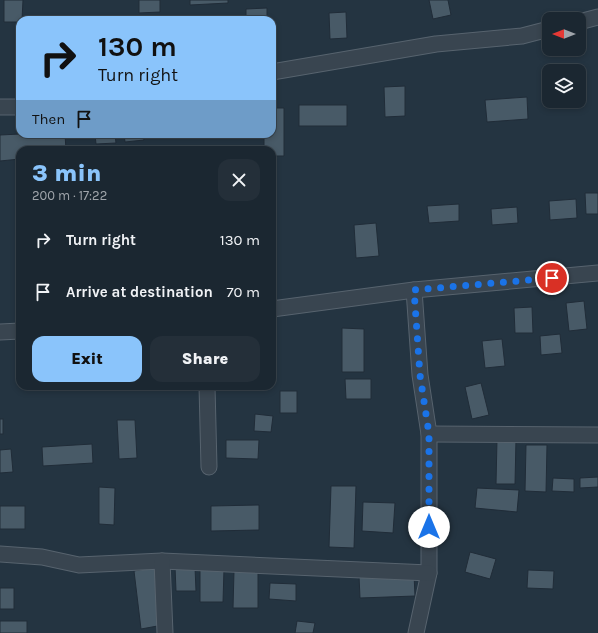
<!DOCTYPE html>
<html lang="en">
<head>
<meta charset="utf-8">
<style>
  body { margin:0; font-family:Karla,sans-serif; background:#242f39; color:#f1f3f6; height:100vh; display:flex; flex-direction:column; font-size:15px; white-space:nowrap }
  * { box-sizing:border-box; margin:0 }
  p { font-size:13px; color:#a0a5ab }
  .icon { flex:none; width:22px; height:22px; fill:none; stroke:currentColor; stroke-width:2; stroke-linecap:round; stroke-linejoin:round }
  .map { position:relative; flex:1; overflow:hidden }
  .side { position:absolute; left:16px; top:146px; width:260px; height:244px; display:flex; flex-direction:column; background:#1b2731; border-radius:12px; box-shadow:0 2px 6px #0003,0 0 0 1px #39444d }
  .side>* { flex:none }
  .banner { position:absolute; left:16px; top:16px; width:260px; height:122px; border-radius:12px; box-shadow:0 2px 6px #0003,0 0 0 1px #39444d; background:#8ac4fb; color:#111; overflow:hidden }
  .needle { width:26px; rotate:270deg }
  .controls { position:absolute; left:542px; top:12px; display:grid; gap:8px }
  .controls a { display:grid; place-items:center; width:44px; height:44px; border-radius:8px; background:#1b2731; box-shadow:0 2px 6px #0003,0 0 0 1px #39444d; font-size:20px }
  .pin { position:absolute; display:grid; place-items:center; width:34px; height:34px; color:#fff; margin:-17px; border:2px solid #fff; border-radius:50%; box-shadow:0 1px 4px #0007 }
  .me { position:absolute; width:44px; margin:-22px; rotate:0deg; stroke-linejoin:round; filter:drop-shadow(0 0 3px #0008) }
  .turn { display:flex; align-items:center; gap:14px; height:84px; padding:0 16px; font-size:18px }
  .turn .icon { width:52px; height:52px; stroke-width:2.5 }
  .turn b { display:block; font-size:28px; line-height:34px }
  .then { display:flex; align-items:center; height:38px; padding:0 16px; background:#0003; gap:8px; font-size:15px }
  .round { display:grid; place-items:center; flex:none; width:42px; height:42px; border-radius:12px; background:#242f39 }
  .head { display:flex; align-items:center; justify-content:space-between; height:68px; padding:0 16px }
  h1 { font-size:24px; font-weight:800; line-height:30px; color:#8ac4fb }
  .primary-button { display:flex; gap:8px; margin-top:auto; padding:8px 16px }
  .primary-button a { flex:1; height:46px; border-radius:12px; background:#8ac4fb; color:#111; font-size:16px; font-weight:800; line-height:46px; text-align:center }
  .primary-button a+a { background:#242f39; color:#f1f3f6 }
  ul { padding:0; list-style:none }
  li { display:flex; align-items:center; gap:12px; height:52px; padding:0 16px }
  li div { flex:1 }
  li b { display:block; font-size:15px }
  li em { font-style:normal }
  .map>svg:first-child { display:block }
  .building { fill:#485a67; stroke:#202c38 }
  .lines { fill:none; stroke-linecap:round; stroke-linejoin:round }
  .street-casing { stroke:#57636e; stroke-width:17 }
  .street { stroke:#394550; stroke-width:15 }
  .route { stroke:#1a73e8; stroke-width:7; stroke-dasharray:0 12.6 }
</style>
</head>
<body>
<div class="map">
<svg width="598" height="633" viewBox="0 0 598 633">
  <rect width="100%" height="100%" fill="#243441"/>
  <!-- building -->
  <g class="building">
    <polygon points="4,0 23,0 22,20 20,20 20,22 4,22"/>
    <polygon points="139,0 160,0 160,12 139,13"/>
    <polygon points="190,0 228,0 228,3 190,5"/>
    <polygon points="429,0 448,0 451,15 433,19"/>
    <polygon points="267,8 267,20 246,20 246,9"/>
    <polygon points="346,12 347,38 330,39 329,13"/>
    <polygon points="405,86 405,116 385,117 384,87"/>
    <polygon points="527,97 528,119 487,122 485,100"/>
    <rect x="299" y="105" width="48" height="21"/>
    <polygon points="272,108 284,108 284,156 272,156 272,150 264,150 264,134 272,134"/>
    <polygon points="20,134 65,134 66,150 20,150 20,159 0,161 0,135"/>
    <polygon points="95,134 115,134 116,143 96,144"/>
    <polygon points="124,134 143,134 144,140 125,142"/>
    <polygon points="585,193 598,193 598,214 586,214"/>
    <polygon points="576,199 577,218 550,220 549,201"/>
    <polygon points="459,204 459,221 429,223 427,206"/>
    <polygon points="517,207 518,223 492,225 491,209"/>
    <polygon points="376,223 379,256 356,258 354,225"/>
    <polygon points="584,301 587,329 569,331 566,303"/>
    <polygon points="532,307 533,333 515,333 514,308"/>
    <polygon points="342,328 364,329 364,372 342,372"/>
    <polygon points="560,334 562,353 541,355 540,336"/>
    <polygon points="502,339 505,366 485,368 482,341"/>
    <polygon points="345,379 371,379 371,399 346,399"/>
    <polygon points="481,383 489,415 472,419 465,387"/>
    <rect x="280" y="391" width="17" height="22"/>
    <polygon points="255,414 273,416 271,432 254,431"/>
    <rect x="0" y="419" width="3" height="15"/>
    <polygon points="117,420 135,420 137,458 119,459"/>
    <polygon points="497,439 516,439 515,484 496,484"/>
    <polygon points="226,440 259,440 258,459 226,458"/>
    <polygon points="92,444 93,463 43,466 42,447"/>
    <polygon points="526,445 547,445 546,492 525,491"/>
    <polygon points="11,449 13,472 0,473 0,450"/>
    <polygon points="598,477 598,487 580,488 580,478"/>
    <polygon points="553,478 574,479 574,492 552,491"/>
    <polygon points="331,486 356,486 354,548 329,547"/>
    <polygon points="99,487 115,488 114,525 99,524"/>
    <polygon points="477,488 519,490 517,512 475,508"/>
    <polygon points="363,502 395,503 393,533 362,531"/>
    <polygon points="259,505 259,530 211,531 211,506"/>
    <rect x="0" y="506" width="25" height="23"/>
    <polygon points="470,552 496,559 490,579 465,572"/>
    <polygon points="156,567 163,625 141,629 134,571"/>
    <polygon points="175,567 195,567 196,591 176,591"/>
    <polygon points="200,568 224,569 223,602 200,602"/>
    <polygon points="528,570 554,571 553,589 527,588"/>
    <polygon points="234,571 258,571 258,608 233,608"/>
    <polygon points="414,574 415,596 360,598 359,576"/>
    <polygon points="270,583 296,584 296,601 269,599"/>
    <rect x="0" y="588" width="14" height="21"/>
    <rect x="0" y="621" width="27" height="12"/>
    <polygon points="297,621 315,623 313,633 295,633"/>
  </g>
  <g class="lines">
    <!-- street casing -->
    <g class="street-casing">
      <g id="street">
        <polyline points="579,22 598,17"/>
        <polyline points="272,72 436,44 522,36 549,29"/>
        <polyline points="0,107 20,107"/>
        <polyline points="414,290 420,375 429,434 429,573 416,633"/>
        <polyline points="272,309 414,290 598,273"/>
        <polyline points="0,332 20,331"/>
        <polyline points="207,386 209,467"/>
        <polyline points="429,434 598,435"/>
        <polyline points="0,554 42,557 79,565 162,561 429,573"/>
        <polyline points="162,561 165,633"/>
      </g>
    </g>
    <!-- street -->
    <use href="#street" class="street"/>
  </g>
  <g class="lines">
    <!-- route -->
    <polyline class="route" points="429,527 429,434 420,375 414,290 552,278"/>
  </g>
</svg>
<div class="controls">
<a><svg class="needle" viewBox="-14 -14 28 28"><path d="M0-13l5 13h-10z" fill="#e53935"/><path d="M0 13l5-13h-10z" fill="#a0a5ab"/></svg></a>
<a><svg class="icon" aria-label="layers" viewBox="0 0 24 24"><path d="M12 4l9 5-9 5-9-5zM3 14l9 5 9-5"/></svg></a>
</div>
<div class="pin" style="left:552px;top:278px;background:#d93025"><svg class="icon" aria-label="arrive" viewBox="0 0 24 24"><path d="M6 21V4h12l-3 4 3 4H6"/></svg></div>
<svg class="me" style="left:429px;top:527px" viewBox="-20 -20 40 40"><circle r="19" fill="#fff"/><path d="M0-13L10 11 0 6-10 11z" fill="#1a73e8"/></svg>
<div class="banner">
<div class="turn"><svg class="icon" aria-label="right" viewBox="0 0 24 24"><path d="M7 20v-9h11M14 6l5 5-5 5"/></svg><div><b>130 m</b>Turn right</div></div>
<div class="then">Then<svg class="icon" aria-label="arrive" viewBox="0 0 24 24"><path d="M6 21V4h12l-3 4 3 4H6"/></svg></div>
</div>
<section class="side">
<div class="head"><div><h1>3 min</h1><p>200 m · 17:22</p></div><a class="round"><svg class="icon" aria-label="close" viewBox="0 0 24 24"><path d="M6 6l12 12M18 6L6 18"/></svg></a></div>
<ul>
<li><svg class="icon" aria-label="right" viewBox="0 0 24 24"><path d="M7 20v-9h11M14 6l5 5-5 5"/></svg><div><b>Turn right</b></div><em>130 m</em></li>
<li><svg class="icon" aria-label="arrive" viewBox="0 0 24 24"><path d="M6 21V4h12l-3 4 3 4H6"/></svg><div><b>Arrive at destination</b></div><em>70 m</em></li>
</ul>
<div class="primary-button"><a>Exit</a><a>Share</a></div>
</section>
</div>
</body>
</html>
